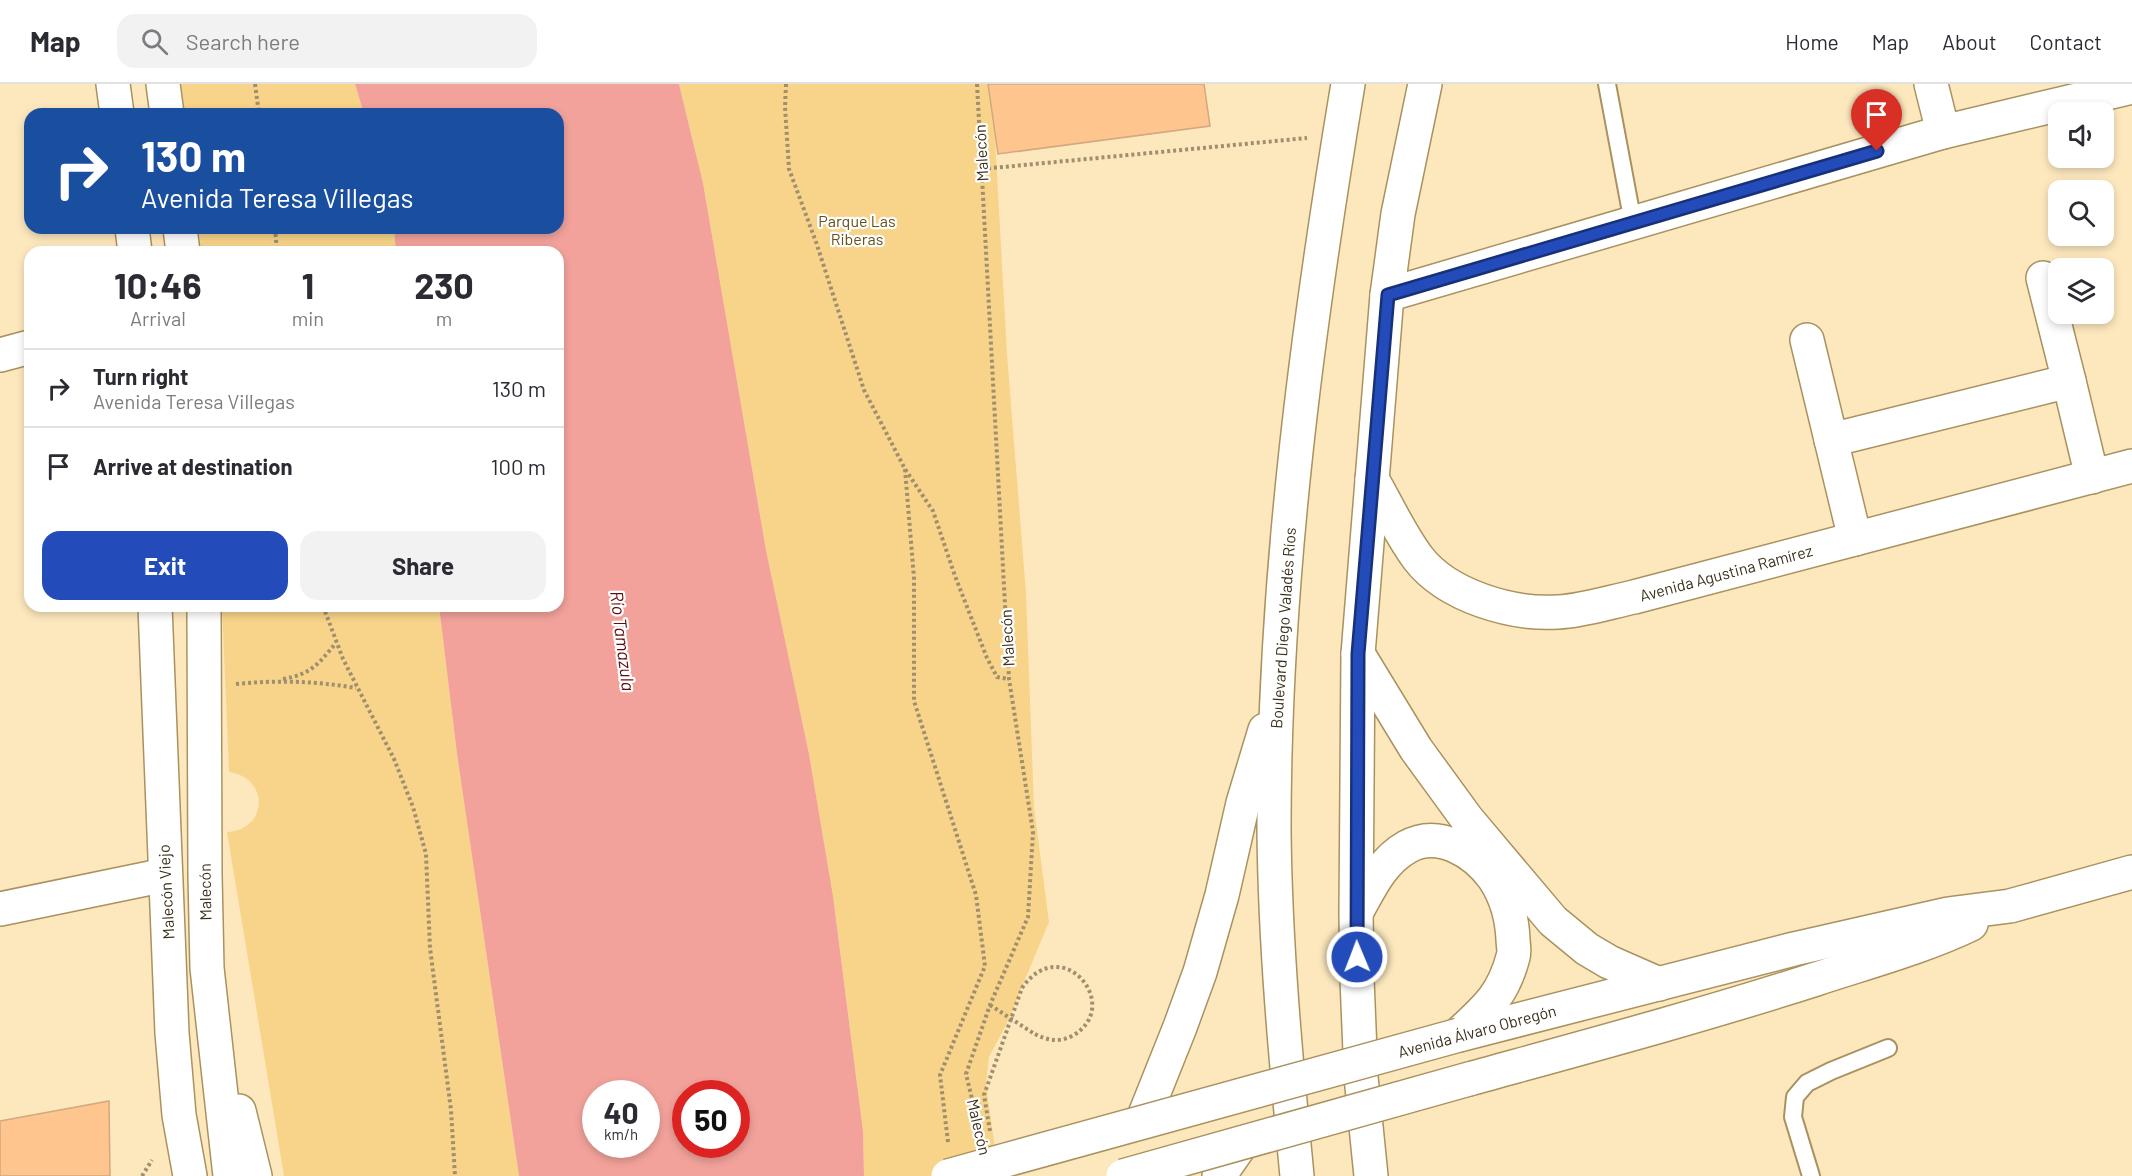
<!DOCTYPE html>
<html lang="en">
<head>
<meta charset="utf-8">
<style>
  body { margin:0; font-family:Barlow,sans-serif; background:#f2f2f3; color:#2b2b33; height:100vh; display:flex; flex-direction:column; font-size:22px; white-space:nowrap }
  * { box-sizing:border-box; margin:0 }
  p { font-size:20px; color:#7c7c81 }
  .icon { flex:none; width:33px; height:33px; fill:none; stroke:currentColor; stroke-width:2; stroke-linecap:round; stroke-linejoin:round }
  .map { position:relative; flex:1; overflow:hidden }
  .panel { position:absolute; left:24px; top:162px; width:540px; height:366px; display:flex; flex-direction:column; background:#fff; border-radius:18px; box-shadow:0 3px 9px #0003 }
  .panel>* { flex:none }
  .hud { position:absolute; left:24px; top:24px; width:540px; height:126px; border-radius:18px; box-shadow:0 3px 9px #0003; background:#1a4fa0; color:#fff; overflow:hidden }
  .buttons { position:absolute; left:2048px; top:18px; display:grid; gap:12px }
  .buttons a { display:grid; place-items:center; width:66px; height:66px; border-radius:12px; background:#fff; box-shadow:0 3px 9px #0003; font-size:30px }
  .speed { position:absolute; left:582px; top:996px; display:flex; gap:12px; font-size:30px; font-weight:700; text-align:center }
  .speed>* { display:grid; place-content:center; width:78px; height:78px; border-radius:50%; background:#fff; box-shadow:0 3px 9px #0003; line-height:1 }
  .speed small { font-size:15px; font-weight:400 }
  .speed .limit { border:9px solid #d22; background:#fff; color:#111 }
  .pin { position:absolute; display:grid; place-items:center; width:51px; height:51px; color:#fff; margin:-62px -26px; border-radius:50% 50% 50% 0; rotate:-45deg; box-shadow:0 0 6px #0007 }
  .pin .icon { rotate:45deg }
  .me { position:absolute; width:66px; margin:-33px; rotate:359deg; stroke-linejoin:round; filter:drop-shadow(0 0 4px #0008) }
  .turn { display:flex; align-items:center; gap:21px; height:126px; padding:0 18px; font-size:27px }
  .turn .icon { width:78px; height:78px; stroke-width:2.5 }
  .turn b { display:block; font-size:42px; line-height:51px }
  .eta { display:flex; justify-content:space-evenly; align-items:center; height:102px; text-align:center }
  .eta b { font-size:36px; font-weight:700; line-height:42px }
  .primary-button { display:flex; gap:12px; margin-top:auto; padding:12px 18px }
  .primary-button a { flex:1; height:69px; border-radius:18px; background:#234cba; color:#fff; font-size:24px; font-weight:700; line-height:69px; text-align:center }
  .primary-button a+a { background:#f2f2f3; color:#2b2b33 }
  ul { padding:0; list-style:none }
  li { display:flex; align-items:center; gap:18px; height:78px; padding:0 18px; border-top:2px solid #e1e1e2 }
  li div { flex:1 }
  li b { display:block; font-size:22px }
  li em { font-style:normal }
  header { display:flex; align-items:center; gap:36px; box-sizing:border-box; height:84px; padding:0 30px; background:#fff; border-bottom:2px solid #e1e1e2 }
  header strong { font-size:28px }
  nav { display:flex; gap:33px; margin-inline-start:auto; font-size:21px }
  .search { width:420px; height:54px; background:#f2f2f3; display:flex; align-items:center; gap:15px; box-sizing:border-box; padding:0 21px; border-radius:18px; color:#7c7c81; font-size:22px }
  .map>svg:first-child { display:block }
  .green { fill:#f8d48a }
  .water { fill:#f2a29b; fill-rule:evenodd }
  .building { fill:#fec58e; stroke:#d3a87f; stroke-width:1.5 }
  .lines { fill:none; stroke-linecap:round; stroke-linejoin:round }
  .lane-casing { stroke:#aa925f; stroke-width:20 }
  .street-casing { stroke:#aa925f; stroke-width:36 }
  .secondary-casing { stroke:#aa925f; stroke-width:36 }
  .primary-casing { stroke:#aa925f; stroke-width:36 }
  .path { stroke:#9f8f6f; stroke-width:4; stroke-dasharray:3 3; stroke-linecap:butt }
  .lane { stroke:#fff; stroke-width:16 }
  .street { stroke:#fff; stroke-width:33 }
  .secondary { stroke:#fff; stroke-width:33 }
  .primary { stroke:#fff; stroke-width:33 }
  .secondary-bridge-casing { stroke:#aa925f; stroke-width:36; stroke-linecap:butt }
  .path-bridge { stroke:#9f8f6f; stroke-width:4; stroke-dasharray:3 3; stroke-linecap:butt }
  .secondary-bridge { stroke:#fff; stroke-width:33 }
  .route-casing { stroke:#173179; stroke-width:15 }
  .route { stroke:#234cba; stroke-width:10 }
  .labels { text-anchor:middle; stroke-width:4.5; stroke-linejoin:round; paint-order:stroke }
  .street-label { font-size:16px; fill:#3b311c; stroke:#fff }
  .park-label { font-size:16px; fill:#664f19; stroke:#fff }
  .water-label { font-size:18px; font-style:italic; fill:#5f0d11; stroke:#fff }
</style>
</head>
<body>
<header>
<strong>Map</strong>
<div class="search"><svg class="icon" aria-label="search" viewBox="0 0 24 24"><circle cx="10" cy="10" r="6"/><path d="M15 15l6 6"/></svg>Search here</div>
<nav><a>Home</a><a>Map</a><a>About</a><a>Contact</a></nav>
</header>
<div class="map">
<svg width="2132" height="1092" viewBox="0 0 2132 1092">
  <rect width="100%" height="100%" fill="#fde8be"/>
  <!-- green -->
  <g class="green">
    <polygon points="181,0 355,0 364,30 185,30"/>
    <polygon points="679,0 992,0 1007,270 1026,509 1034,723 1049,838 1006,941 989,973 986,1001 999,1092 864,1092 863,1047 833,812 809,670 766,466 703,99"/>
    <polygon points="199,144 394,144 396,168 201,168"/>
    <path d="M222,522H439L457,670L519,1092H284L227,748C268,746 270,694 229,688Z"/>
  </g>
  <!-- water -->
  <path class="water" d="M355,0H679L703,99L766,466L809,670L833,812L863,1047L864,1092H519L457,670L439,522H558V168H396L394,144H558V30H364ZM596,1010H646V1060H596ZM686,1010H736V1060H686Z"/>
  <!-- building -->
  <g class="building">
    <polygon points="988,0 1204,0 1210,42 998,70"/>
    <polygon points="109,1017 110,1092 0,1092 0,1037"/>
  </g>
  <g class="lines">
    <!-- lane casing -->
    <g class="lane-casing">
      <g id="lane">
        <polyline points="1607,0 1633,139"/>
        <polyline points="1811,1092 1793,1033 1795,1013 1807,999 1831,987 1888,964"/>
      </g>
    </g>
    <!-- street casing -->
    <g class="street-casing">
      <g id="street">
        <polyline points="1931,0 1943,48"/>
        <polyline points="2043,194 2069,297 2092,393"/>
        <polyline points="1387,211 1943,48 2132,3"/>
        <polyline points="1807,256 1855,455"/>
        <polyline points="0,271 30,263"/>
        <polyline points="1831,356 2069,297"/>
        <path d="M1372,395C1387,421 1400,450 1418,474C1447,512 1512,531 1558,528C1583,527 1610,518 1634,513L2132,382"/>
      </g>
    </g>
    <!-- secondary casing -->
    <g class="secondary-casing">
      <g id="secondary">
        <polyline points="1358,570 1416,665 1467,735 1553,837 1587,865 1609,878 1659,900"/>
        <polyline points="0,825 165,791"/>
        <path d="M1357,827C1370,804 1382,777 1407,763C1439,745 1475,768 1494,794C1506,812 1512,834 1513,855C1513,861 1515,867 1513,873C1503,911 1487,924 1459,950"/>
        <polyline points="1459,951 1794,865 1948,830 2010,822 2132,788"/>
        <path d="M1469,995C1585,963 1701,932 1816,895C1867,878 1921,864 1971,840"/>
        <polyline points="1142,1038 1180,943 1200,888 1222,811 1243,719 1265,646"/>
        <polyline points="1219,1092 1242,1059"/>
        <path d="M1297,1092C1286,977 1275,861 1274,745C1274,495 1307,246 1348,0"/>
        <polyline points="1371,1092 1361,993 1357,895 1356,829 1358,570 1387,211 1398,130 1425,0"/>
      </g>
    </g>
    <!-- primary casing -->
    <g class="primary-casing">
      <g id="primary">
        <polyline points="113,0 117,30"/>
        <polyline points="163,0 167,30"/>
        <polyline points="132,144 135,168"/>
        <polyline points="180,144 183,168"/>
        <polyline points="155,522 172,949 179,1031 190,1092"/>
        <polyline points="204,522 205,791 207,884 230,1092"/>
        <polyline points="239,1027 255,1092"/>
      </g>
    </g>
    <!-- path -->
    <g class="path">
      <polyline points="255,0 259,30"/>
      <polyline points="786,0 785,23 789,85 816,158 864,306 905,385 933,427 955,492 987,574 997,593 1009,595"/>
      <polyline points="977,0 1009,595 1033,748 1028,833 990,921 966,990 980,1048"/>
      <polyline points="982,85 1307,54"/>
      <polyline points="275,144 277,168"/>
      <polyline points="905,385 914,494 914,617 976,811 985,882 940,991 948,1058"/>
      <polyline points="323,522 343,575 394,675 413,723 426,770 430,864 451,1026 455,1092"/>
      <path d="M283,595C312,590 318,580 336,559"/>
      <path d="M236,600C277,596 315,597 356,604"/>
      <polyline points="990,921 1033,949"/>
      <polyline points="142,1092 152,1076"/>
    </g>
    <!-- lane -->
    <use href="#lane" class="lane"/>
    <!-- street -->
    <use href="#street" class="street"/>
    <!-- secondary -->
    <use href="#secondary" class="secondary"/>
    <!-- primary -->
    <use href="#primary" class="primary"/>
    <!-- secondary-bridge casing -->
    <g class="secondary-bridge-casing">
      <g id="secondary-bridge">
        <polyline points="948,1092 1459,951"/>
        <polyline points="1123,1092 1469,995"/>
      </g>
    </g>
    <!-- path-bridge -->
    <path class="path-bridge" d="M990,1047L984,1011L1022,904C1062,846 1125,923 1072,952C1058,959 1046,956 1033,949"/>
    <!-- secondary-bridge -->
    <use href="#secondary-bridge" class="secondary-bridge"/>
  </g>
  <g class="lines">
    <!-- route casing -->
    <g class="route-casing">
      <polyline id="route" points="1357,873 1358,570 1388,211 1877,67"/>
    </g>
    <!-- route -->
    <use href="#route" class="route"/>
  </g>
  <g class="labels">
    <!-- street labels -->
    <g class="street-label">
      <text transform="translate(981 69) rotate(-93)" y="6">Malecón</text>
      <text transform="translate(1726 489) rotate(-15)" y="6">Avenida Agustina Ramírez</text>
      <text transform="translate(1283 544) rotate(-86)" y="6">Boulevard Diego Valadés Ríos</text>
      <text transform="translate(1007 554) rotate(-93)" y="6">Malecón</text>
      <text transform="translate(166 808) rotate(-93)" y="6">Malecón Viejo</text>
      <text transform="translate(205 808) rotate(-91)" y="6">Malecón</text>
      <text transform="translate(1477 947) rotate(-15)" y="6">Avenida Álvaro Obregón</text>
      <text transform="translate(979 1043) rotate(77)" y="6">Malecón</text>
    </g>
    <!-- park labels -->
    <g class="park-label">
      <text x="857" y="143">Parque Las<tspan x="857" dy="18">Riberas</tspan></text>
    </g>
    <!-- water labels -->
    <g class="water-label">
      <text transform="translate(622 557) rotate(83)" y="6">Río Tamazula</text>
    </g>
  </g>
</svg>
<div class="buttons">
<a><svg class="icon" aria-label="sound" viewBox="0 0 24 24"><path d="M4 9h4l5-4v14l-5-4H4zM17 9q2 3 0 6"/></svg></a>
<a><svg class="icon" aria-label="search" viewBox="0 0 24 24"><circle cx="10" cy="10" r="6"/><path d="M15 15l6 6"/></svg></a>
<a><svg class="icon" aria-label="layers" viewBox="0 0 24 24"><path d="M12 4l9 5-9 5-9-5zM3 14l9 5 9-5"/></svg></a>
</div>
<div class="speed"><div>40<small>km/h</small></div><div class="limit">50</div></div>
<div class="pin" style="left:1877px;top:67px;background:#d93025"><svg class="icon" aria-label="arrive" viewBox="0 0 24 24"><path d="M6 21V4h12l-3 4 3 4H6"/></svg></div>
<svg class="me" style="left:1357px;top:873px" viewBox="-20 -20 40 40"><circle r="17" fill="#234cba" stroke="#fff" stroke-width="3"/><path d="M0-11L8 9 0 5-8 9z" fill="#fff"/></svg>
<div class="hud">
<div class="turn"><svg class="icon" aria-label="right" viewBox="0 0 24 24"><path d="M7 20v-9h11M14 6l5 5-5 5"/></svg><div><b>130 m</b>Avenida Teresa Villegas</div></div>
</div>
<section class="panel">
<div class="eta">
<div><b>10:46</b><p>Arrival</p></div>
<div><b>1</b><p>min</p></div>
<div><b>230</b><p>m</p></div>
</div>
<ul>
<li><svg class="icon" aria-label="right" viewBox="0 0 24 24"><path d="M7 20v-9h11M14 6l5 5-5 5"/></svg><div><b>Turn right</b><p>Avenida Teresa Villegas</p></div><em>130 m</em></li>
<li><svg class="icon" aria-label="arrive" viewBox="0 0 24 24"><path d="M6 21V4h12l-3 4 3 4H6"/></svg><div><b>Arrive at destination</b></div><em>100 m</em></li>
</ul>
<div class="primary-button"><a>Exit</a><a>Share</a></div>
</section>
</div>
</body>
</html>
